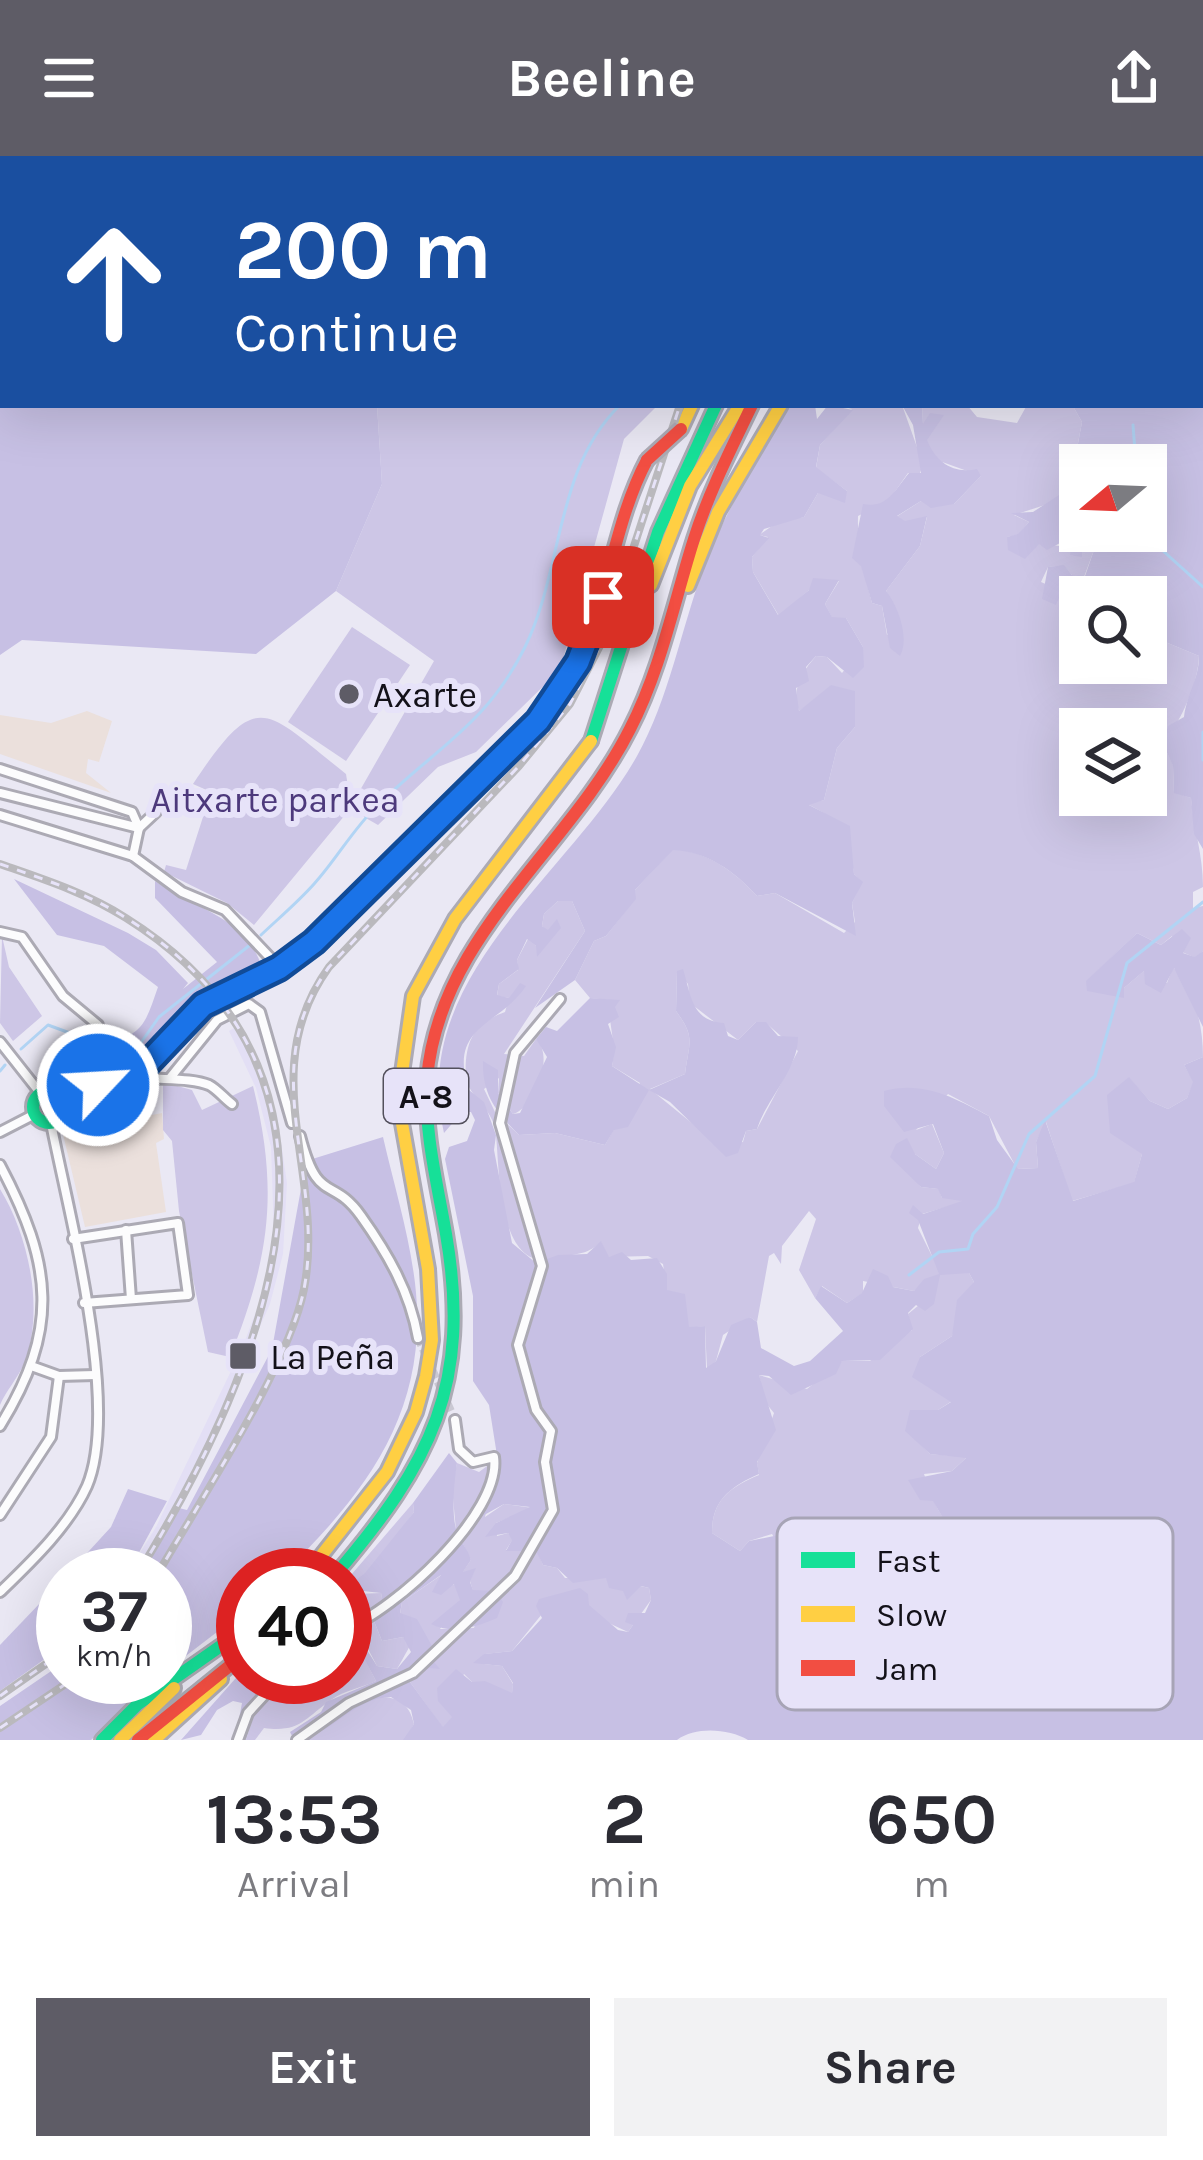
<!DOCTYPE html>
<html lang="en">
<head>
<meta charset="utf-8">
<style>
  body { margin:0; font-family:Karla,sans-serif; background:#f2f2f3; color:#2b2b33; height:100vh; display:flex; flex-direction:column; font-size:45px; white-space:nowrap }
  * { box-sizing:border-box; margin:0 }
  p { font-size:39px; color:#7c7c81 }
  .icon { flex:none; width:66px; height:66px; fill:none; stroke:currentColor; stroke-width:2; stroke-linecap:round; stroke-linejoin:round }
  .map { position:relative; height:1584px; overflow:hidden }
  .panel { display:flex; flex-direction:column; background:#fff; flex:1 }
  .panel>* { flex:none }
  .banner { position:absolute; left:0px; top:0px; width:1203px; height:252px; box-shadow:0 12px 48px #0002; background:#1a4fa0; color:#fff; overflow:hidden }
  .needle { width:78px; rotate:251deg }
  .buttons { position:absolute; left:1059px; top:288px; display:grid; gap:24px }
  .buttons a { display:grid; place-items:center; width:108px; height:108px; border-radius:0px; background:#fff; box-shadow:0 12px 48px #0002; font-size:60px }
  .speed { position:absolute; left:36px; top:1392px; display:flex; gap:24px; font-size:60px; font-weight:700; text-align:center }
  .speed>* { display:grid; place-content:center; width:156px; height:156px; border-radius:50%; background:#fff; box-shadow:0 12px 48px #0002; line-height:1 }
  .speed small { font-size:30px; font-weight:400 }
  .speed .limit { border:18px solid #d22; background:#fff; color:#111 }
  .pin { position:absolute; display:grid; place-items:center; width:102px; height:102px; color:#fff; margin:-51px; border-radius:24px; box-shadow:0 6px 18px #0006 }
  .me { position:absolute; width:132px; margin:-66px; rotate:65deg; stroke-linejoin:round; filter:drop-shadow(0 0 9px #0008) }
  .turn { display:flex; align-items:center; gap:42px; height:252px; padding:0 36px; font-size:54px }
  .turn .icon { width:156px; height:156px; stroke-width:2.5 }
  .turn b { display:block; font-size:84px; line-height:102px }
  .eta { display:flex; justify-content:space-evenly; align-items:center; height:204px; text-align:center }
  .eta b { font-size:72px; font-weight:700; line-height:84px }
  .button { display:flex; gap:24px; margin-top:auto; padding:24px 36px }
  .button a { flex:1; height:138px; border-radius:0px; background:#5e5c66; color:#fff; font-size:48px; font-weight:700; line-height:138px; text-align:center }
  .button a+a { background:#f2f2f3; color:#2b2b33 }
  header { display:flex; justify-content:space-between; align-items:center; height:156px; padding:0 36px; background:#5e5c66; color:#fff; font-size:54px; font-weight:700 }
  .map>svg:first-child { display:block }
  .built { fill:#e3dff5 }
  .education { fill:#ebe0dc }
  .green { fill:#cdc6e6; fill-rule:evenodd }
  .forest { fill:#c7c0e4; fill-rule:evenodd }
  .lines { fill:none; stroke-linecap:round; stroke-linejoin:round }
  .stream { stroke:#b1d4f4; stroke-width:3 }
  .street-tunnel { stroke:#cac8d3; stroke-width:8; stroke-dasharray:8 4; stroke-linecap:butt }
  .street-casing { stroke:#acaab4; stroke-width:14 }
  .fast-casing { stroke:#acaab4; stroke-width:18 }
  .slow-casing { stroke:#acaab4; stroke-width:18 }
  .jam-casing { stroke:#acaab4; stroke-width:18 }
  .street { stroke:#fcfcfd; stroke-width:8 }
  .fast { stroke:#16e098; stroke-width:12 }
  .slow { stroke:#ffcf43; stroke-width:12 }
  .jam { stroke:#f24e42; stroke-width:12 }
  .rail-casing { stroke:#bab9bd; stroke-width:8 }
  .rail { stroke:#e7e3f9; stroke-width:3; stroke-dasharray:9; stroke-linecap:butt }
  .jam-bridge-casing { stroke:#acaab4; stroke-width:18; stroke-linecap:butt }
  .jam-bridge { stroke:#f24e42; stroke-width:12 }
  .route-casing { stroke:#114b97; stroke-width:30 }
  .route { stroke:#1a73e8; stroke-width:21 }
  .poi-dot { fill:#5e5c66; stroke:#e7e3f9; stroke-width:4.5 }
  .labels { text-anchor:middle; stroke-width:12; stroke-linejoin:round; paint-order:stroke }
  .shield { fill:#e7e3f9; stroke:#53505c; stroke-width:3 }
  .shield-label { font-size:33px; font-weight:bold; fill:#131119 }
  .poi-label { font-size:36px; fill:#131119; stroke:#e7e3f9; text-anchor:start }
  .park-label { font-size:36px; fill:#4d397c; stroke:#e7e3f9 }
  .key { fill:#e7e3f9; stroke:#a7a4b6; stroke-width:3 }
  .key-label { font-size:33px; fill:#131119 }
</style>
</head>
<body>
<header><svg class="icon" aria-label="menu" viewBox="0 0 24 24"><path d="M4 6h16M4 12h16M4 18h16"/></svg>Beeline<svg class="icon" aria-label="share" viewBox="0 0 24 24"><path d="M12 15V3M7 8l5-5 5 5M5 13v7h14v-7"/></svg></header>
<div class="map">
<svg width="1203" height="1584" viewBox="0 0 1203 1584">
  <rect width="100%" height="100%" fill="#eae8f4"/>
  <!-- built -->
  <polygon class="built" points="239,869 277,959 287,1027 283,1098 270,1148 179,1352 142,1419 126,1419 156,1371 243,1190 260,1145 274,1079 271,991 256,932 229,875"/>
  <!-- education -->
  <g class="education">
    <polygon points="87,555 112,565 99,606 88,603 86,617 111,637 0,598 0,559 51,567"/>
    <polygon points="112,936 115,944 137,939 142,961 162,957 164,983 156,987 166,1056 85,1071 62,974 76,950"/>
  </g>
  <!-- green -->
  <g class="green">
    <path d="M377,249H658L624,283L560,514L476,596L438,611L378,669L350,653L254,769L227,747L164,716L166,709L186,714L211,636L193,628C258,530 264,553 346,618L351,650L434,505L336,435L382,328Z"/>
    <path d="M838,249H902L923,308L920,317H908L889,344L858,360C857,394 864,415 872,447L882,450L887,479L902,473L886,435L920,390L927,361L905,366L896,361L921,345L954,348L981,320L934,303L926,284L933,272L923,269L922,249H967L977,261L1017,267L1027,249L1074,252L1082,266L1072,318L1080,325L1048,348L1014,359L1029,366L1018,379L1007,381L1029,393L1039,387L1059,390L1074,379V388L1081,381L1094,394L1084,421L1072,419L1064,410L1048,411L1041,426L1080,443L1071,449L1080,470V500L1069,503L1092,514L1095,507H1146V478L1199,500C1198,528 1181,565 1163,588L1173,609L1174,636L1191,642C1194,674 1203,699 1203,731L1193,736V752L1203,750V795L1196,802L1182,796L1172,780L1161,789L1137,777L1087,825L1124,832L1145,814L1167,827L1173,811C1195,835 1203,869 1203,901L1184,909L1194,926L1187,942L1168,953L1150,945L1129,922L1142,998L1134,1027L1072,1045L1046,966L1036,986L1038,1012L1017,1013L989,960L948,938L916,974L932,968L944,997L936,1013L915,998L913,1021L921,1031L939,1033L942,1042L958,1041L963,1046L922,1058L918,1072L933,1102L969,1117L974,1126L952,1180L920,1201L952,1245L938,1254L918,1286L930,1298L967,1301L952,1315L924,1318C934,1346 941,1373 973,1382L971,1425L962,1441L971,1457L962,1466L879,1433V1467L865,1461L861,1442L801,1390L789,1406L772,1378L749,1385L740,1395L712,1377C712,1344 730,1331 759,1319L757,1307L774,1257L765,1246L759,1219L807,1233L842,1205H870L912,1174L908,1158L935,1136L939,1119L914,1135L863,1125V1137L847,1147L822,1130L815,1142L799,1114L816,1063L809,1055L782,1090L781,1108L774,1097L769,1100L757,1166L750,1161L723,1179L716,1205L707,1213L705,1170L689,1172L667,1135L663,1108L648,1100L608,1101L601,1086C585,1100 579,1096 560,1102C498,1121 500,1021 496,979C494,953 473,945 466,924C464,889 471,868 505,856L509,842L497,840L499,828L518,814L517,804L528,783L536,790L547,775L542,770L544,758L558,745H572L585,775L504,898L524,900L536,883C555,900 535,951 513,958L498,937L499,922L484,933L495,956L519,979L555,977L605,989L640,927L612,910C617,887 608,868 609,844L590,842L575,824L594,785L606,780L635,743V734L673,693C708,696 734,715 757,740L775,737L844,777L855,766L852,747L862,726L854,718C850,684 841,663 807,648L824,644L837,592L855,571V535L824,539L799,555C791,533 802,516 816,500L827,501L842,517L863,491L846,462H832L825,448L839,425L809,434L779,460L753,416L752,401L768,381L759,379L779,365L804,361L818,337L847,335L816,312L820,289L852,253ZM1080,573H1146V639H1080ZM677,816L688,828L690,847L738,884L756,866L766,867L798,895L757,973L746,975L743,986L720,990L650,933L685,918C689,886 696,882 676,855Z"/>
    <polygon points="352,471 410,509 346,605 288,566"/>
    <polygon points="2,780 9,811 42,860 13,885 0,867"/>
    <path d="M163,926L192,934L202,954L253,930C279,1035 270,1101 230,1201L208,1196L179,1055L172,985L163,974Z"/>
    <path d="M0,1033C29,1080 45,1155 24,1208C17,1223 6,1235 0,1249Z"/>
    <polygon points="498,1302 485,1361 504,1348 533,1352 496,1367 497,1380 508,1377 513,1383 506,1394 537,1395 543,1409 557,1412 565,1422 606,1422 649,1432 651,1444 628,1476 555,1442 512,1495 485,1498 484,1508 502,1510 513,1528 512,1538 472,1526 464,1518 446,1548 453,1561 443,1572 410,1526 435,1505 425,1497 420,1472 400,1458 402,1446 443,1418 446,1431 455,1428 461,1444 440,1473 474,1472 486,1437 473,1435 470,1425 475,1413 462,1417 471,1404 456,1374 452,1331 457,1307 479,1316"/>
    <polygon points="413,1347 414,1356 355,1438 381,1437 385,1458 374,1465 382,1485 403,1481 411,1488 397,1513 377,1510 367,1491 345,1481 345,1426"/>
    <path d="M361,1496L376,1525C361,1532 345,1534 331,1544C305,1562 300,1577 264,1572L255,1584H246L255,1555L282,1521H345V1498Z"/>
    <path d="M379,1541C400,1541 409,1548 414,1568L405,1584H410H305L341,1557Z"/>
  </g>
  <!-- forest -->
  <g class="forest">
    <polygon points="0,0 333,0 3,3 3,249 377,249 382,328 336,435 256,498 22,484 0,499"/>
    <path d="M1200,159L1203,161V693L1194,678L1191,642L1174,637L1173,610L1163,588L1168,570L1184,561C1187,537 1199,523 1199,500L1146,478V441L1080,443L1062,435L1056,449L1042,443L1048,411L1064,409L1072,419L1085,420L1094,394L1082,383V401L1070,399L1073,380L1047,394L1039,388L1025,403L1008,394L1007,381L1018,378L1029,366L1011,357L1033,356L1079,326L1072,319L1082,266L1074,252L1054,249H1200ZM1080,309H1146V375H1080Z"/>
    <path d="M788,249H815L817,263L828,249L853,254L820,289L816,311L847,335L845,347L818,337L804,361L764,373L760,379L769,382L752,401L753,416L778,459L809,434L813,422L839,424L825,448L832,461L846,462L863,491L864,511L853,522L827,501L816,500L806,511L809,525L796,532L799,555L831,529L855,535V571L837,592L824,644L809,649L850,670L854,718L863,726L852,747L856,780L775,737L757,740C734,715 708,696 673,694L635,734L636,743L606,780L594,785L575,824L535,852L585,775L572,745H558L544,758L542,770L548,774L557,763L561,772L537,801L536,790L527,783L517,804L519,813L499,828L497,839L509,842L520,827L526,830C500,870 447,869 469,934L484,946L496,979L494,994L512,1087L536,1107L558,1099L587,1098L601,1085L609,1101L622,1096L631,1104L657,1102L667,1118V1134L685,1138L689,1171L705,1170L706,1212L716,1205L731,1169L750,1161L757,1166L761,1192L794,1210L810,1205L843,1175L815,1142L821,1130L847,1147L862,1137L873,1113L888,1120L893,1131L914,1135L924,1123L939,1118L918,1064L909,1057L913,1049L923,1058L962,1045L942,1042L938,1033L921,1031L890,1001L896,988L907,982L915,998L936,1013L944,997L933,968L904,976L884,950V935C923,924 955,942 989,960L997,984L1018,1013L1038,1012L1036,986L1045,964L1073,1045L1134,1026L1142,998L1110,977L1107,939L1129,921L1150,945L1168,953L1187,942L1193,926L1184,909L1203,901V1584H748C729,1573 696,1570 677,1584H403L414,1568L411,1554L391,1541C353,1541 327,1584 294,1584L290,1576L321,1556L326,1546L376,1525L361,1497L345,1498V1481H359L377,1510L397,1513L411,1496L403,1481L382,1485L374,1465L385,1458L381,1437L345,1433L365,1417L414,1356L413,1347L449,1297L457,1307C454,1327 451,1360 457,1376C461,1387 468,1393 471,1404L463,1416L476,1412L470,1426L473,1434L496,1435L503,1446L497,1462C476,1471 453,1479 431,1468L460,1444L454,1428L441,1439L432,1436L441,1419L402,1446L400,1457L417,1463L432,1490L426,1497L440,1513L429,1512L410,1526L443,1571L452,1561L438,1545L437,1532L456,1513L472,1526L485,1525L512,1537L513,1527L502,1510L473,1507L484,1498L512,1495L542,1462L536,1450L539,1443L580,1432L588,1438L589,1449L618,1474L628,1476L633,1469L625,1466L628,1457H645L651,1444L649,1432L641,1430L627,1444L623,1435L609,1432L606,1422L573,1427L557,1412L543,1409L536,1395H506L512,1384L508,1377L485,1381L496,1367L530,1351L504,1348L477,1363L499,1312L489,1249L473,1225V1140L445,1003L449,991L467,985L475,964L471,956H462L444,977C407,821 570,719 637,600C669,543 681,473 704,411C726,353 758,303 788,249ZM969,1117L974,1126L957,1144L952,1180L920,1201L912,1221L951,1246L938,1254H910L905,1275L930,1298L966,1302L952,1315L908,1324L920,1344L933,1345L947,1369L973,1382L971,1425L962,1441L970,1458L963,1465L945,1443L942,1456L935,1458L908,1440L903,1422L883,1419L878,1466L865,1461L848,1419L801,1390L789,1404L779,1379L749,1385L740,1395L712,1377C712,1344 730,1331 759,1318L757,1306L776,1274L759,1219L769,1220L791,1239L836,1218L842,1205L880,1204L913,1173L908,1157L916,1149L925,1155L934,1148L940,1119Z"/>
    <path d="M902,249H922L923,268L930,257L944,259L927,284C936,307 954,318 977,313L981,320L954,348L931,352L921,345L897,360L905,365L927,360L920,390L886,435C898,450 910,482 900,500L890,492L882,450L872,447L861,410L852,402L863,348C887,353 895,334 909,317H921L913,269Z"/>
    <path d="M14,723L128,777L156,794L188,827L183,833L217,806L155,742V725C193,752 248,762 262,812C246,821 225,824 209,835C174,861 155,919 104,903L100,893L104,883C143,883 146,865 158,831L104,790L57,779Z"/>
    <polygon points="1182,773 1191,782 1183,797 1195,801 1203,795 1203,871 1174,812 1161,837 1145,828 1144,815 1124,832 1124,842 1087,835 1086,825 1137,777 1161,789"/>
    <path d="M683,813C691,838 691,865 724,867L728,880L738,884L756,866H766L778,880L798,881C798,914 767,942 757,973L746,975L738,997L726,1001L670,946L649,934L628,971L614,974L605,989L555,977L519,979C497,957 482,939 483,905L498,914V937L513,958L520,957L547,901L536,883L546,871L557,875L590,842L620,844L615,851L619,861L608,868L616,891L612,910L649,934L685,918C689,886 696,882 676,855L677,815Z"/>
    <path d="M383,981C394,1029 409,1078 415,1127C430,1254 367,1336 282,1419H243V1456L165,1516V1419H142L179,1352L187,1354L272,1193L306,1005Z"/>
    <polygon points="128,1333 167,1345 129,1415 67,1419 111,1371"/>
    <polygon points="63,1423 63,1490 0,1535 0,1489"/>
    <polygon points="63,1507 63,1521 159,1521 91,1584 0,1584 0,1550"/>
    <polygon points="243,1514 243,1521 282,1521 255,1555 246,1584 235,1584 242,1547 233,1545 217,1554 201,1579 181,1584"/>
  </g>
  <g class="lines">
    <!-- stream -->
    <g class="stream">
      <polyline points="1200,38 1203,38"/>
      <polyline points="1133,269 1136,309"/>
      <polyline points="1141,375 1203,431"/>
      <polyline points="1203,576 1203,604"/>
      <path d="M261,779C279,762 298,746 314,728C336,704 353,673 377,650C434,593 486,570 525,491C564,411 554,314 620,249"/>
      <polyline points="101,887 140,888 159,861 250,789"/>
      <polyline points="21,893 48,869 89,884"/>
      <polyline points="0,915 5,909"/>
      <polyline points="909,1119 939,1096 968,1093 973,1078 997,1051 1029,978 1095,920 1127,807 1203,746"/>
    </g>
    <!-- street-tunnel -->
    <polyline class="street-tunnel" points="418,1182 455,1264"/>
    <!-- street casing -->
    <g class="street-casing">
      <g id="street">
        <polyline points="1200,45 1203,45"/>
        <polyline points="1200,147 1203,149"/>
        <polyline points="0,613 132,656 139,672 133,700"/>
        <polyline points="0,637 139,672"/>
        <polyline points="0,659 133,700 182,736 225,754 279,811"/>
        <polyline points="140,671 156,656"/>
        <path d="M0,776L22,781L63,840L98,869C102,882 92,893 101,905C118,931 181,917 209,929C217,933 225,943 232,948"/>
        <polyline points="0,886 41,938"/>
        <polyline points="170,922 217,864 249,848 260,856 292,967"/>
        <polyline points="0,976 35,958"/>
        <path d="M300,980C318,1050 332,1019 361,1060C388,1098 410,1136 418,1182"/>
        <path d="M0,1009C53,1109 60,1173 0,1270"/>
        <polyline points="126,1074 131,1143"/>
        <polyline points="73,1083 178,1067 188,1139 84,1147"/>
        <polyline points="34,1211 59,1220 95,1219"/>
        <polyline points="0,1359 51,1281 59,1220"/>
        <path d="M0,1436C31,1406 69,1370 87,1330C121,1250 68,1055 51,967"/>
        <path d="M345,1473C394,1455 502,1357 494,1301L473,1306L459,1293L455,1264"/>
        <polyline points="238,1584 248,1557 281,1521"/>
        <polyline points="297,1584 349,1547 413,1517 515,1420 553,1354 545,1306 551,1275 536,1254 518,1189 542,1110 500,967 515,897 560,843"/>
      </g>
    </g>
    <!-- fast casing -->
    <g class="fast-casing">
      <g id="fast">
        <polyline points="770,0 771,3"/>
        <polyline points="1105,3 1117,0"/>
        <polyline points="591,585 658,376 716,249"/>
        <circle cx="49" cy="951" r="16"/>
        <polyline points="64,945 147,908 203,849 301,797 526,579 559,536"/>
        <path d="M335,1419C431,1307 472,1228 446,1078C437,1026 424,976 427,923"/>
        <polyline points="102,1584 138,1548 242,1475"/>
      </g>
    </g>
    <!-- slow casing -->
    <g class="slow-casing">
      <g id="slow">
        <polyline points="725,0 727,3"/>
        <polyline points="949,3 954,0"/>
        <polyline points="1007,3 1014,0"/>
        <polyline points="681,273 692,249"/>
        <polyline points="651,429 690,330 740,249"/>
        <polyline points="688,430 718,356 781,249"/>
        <polyline points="306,1419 387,1316 416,1256 426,1220 432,1184 428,1113 398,945 413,840 455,763 591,585"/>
        <polyline points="120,1584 174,1532"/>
        <polyline points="154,1584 221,1523"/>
      </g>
    </g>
    <!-- jam casing -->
    <g class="jam-casing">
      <g id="jam">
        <path d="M559,536C608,468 608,377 647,304"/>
        <path d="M427,923C439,779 569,694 630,573C661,513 674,446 694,383C709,336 731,293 752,249"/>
        <polyline points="138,1584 243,1499"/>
      </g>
    </g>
    <!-- street -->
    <use href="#street" class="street"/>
    <!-- fast -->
    <use href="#fast" class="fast"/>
    <!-- slow -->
    <use href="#slow" class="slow"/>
    <!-- jam -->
    <use href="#jam" class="jam"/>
    <!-- rail casing -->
    <g class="rail-casing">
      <g id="rail">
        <polyline points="709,0 711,3"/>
        <path d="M0,708C43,723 87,737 126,762C386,925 264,1214 137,1419"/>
        <path d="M157,1419C199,1346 289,1210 304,1133C326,1019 253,916 329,811L519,610L570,548L604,482L680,249"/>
        <polyline points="0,1540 63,1496"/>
        <polyline points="0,1572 76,1521"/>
      </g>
    </g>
    <!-- rail -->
    <use href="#rail" class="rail"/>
    <!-- jam-bridge casing -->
    <g class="jam-bridge-casing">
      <polyline id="jam-bridge" points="647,304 681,273"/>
    </g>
    <!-- jam-bridge -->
    <use href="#jam-bridge" class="jam-bridge"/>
  </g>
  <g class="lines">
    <!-- route casing -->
    <g class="route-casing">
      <polyline id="route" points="98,929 147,908 203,849 279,812 314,786 538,565 578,506 603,441"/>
    </g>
    <!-- route -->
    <use href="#route" class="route"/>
  </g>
  <!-- markers -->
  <g class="poi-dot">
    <circle cx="349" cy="538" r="12"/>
    <rect x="228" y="1185" width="30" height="30" rx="6"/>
  </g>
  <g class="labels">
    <!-- shield labels -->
    <rect class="shield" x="384" y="913" width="84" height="54" rx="9"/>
    <g class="shield-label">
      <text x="426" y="952">A-8</text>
    </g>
    <!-- poi labels -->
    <g class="poi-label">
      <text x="373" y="551">Axarte</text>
      <text x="270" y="1213">La Peña</text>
    </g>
    <!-- park labels -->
    <g class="park-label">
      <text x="275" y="656">Aitxarte parkea</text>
    </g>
  </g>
  <!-- legend -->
  <rect x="777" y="1362" width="396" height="192" rx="18" class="key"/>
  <rect x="801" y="1396" width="54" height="16" fill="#16e098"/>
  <rect x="801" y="1450" width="54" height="16" fill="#ffcf43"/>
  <rect x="801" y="1504" width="54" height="16" fill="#f24e42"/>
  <g class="key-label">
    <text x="876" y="1416">Fast</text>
    <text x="876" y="1470">Slow</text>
    <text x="876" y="1524">Jam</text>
  </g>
</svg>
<div class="buttons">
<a><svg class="needle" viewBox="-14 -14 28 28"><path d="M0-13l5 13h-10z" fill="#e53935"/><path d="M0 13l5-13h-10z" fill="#7c7c81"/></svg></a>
<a><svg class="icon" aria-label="search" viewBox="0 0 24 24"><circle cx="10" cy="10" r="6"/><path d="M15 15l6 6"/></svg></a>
<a><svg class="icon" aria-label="layers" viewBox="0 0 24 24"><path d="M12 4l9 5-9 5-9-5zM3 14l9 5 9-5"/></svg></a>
</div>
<div class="speed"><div>37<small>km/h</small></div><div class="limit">40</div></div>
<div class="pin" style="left:603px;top:441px;background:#d93025"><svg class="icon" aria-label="arrive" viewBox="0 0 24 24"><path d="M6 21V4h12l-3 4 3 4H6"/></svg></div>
<svg class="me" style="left:98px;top:929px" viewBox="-20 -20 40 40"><circle r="17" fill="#1a73e8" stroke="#fff" stroke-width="3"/><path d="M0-11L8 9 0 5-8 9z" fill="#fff"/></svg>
<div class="banner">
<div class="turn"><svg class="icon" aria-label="ahead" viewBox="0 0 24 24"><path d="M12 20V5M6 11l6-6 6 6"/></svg><div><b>200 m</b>Continue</div></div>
</div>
</div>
<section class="panel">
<div class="eta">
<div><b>13:53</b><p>Arrival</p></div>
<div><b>2</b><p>min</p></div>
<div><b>650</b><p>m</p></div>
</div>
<div class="button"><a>Exit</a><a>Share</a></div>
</section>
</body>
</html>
